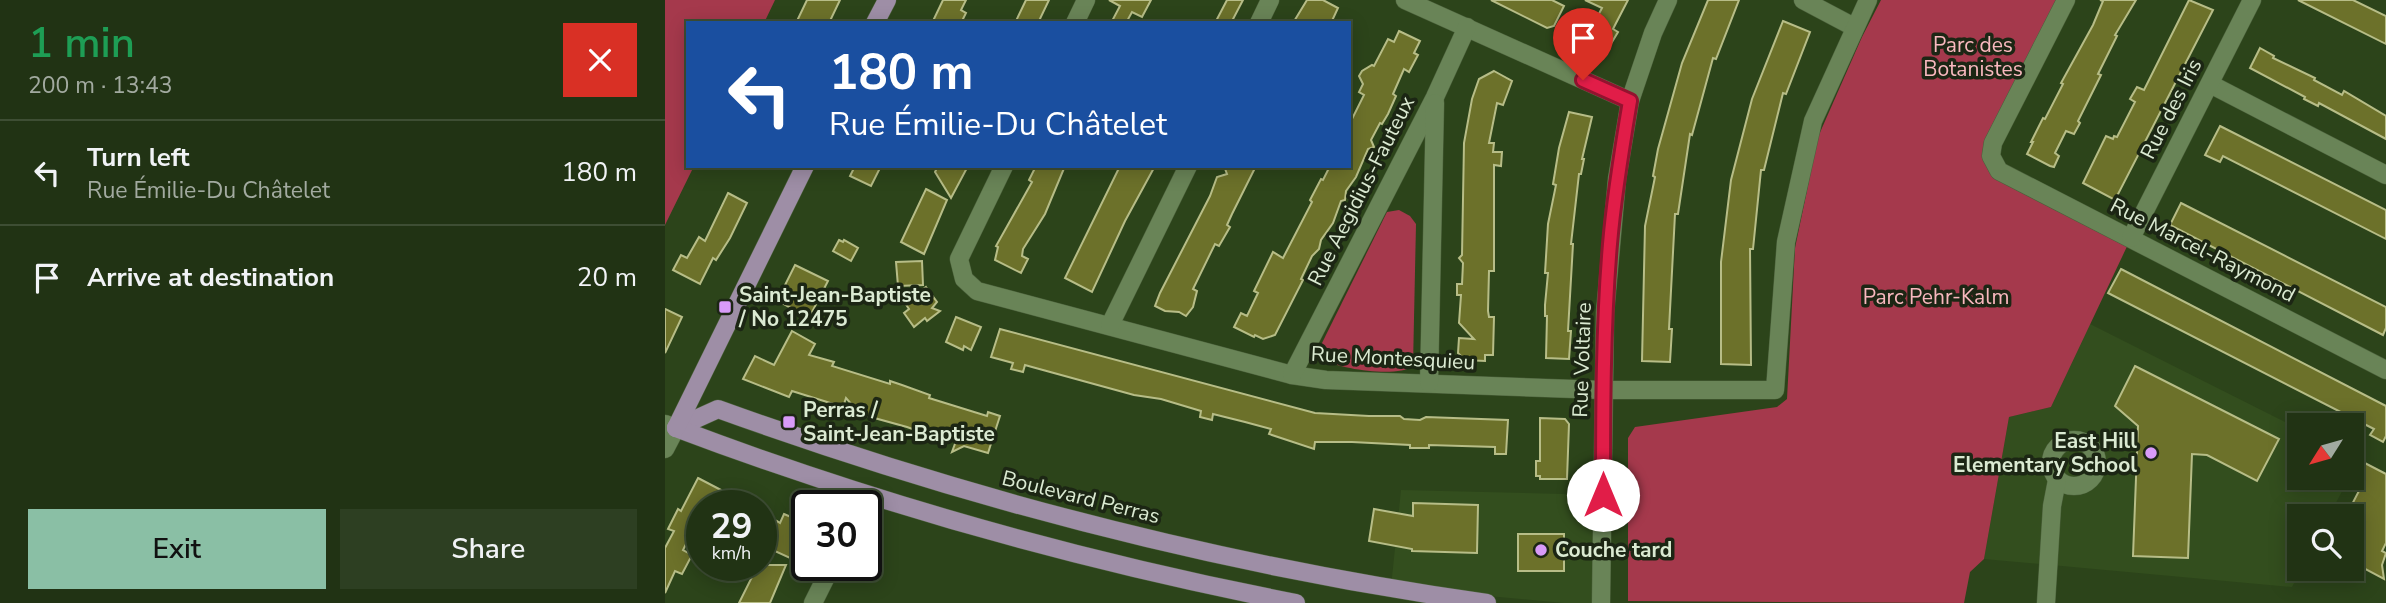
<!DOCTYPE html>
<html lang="en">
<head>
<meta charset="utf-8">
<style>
  body { margin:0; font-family:"Nunito Sans",sans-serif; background:#2d3f22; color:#f1f3f6; height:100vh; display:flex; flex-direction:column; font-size:26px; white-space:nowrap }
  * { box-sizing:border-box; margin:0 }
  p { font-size:23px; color:#a2aaa0 }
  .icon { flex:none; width:38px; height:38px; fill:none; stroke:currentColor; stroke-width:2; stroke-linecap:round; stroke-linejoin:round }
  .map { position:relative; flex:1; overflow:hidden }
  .panel { display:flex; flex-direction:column; background:#213314; width:665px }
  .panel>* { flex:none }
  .top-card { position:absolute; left:21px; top:21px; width:665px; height:147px; border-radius:0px; box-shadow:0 4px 18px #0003,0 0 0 2px #3e4e34; background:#1a4fa0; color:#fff; overflow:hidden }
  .needle { width:46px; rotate:233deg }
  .controls { position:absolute; left:1622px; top:413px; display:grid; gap:14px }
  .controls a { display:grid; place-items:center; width:77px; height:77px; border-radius:0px; background:#213314; box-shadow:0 4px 18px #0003,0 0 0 2px #3e4e34; font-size:35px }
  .speed { position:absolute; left:21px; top:490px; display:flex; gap:14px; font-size:35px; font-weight:700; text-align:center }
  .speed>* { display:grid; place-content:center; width:91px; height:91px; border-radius:50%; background:#213314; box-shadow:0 4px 18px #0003,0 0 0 2px #3e4e34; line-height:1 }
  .speed small { font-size:18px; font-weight:400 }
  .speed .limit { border:4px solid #111; border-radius:10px; background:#fff; color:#111 }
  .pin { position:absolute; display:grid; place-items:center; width:60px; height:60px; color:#fff; margin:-72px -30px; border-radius:50% 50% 50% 0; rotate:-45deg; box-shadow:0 0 7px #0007 }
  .pin .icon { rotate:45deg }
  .me { position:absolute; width:77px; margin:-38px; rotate:0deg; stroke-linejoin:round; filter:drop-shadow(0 0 5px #0008) }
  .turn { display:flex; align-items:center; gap:24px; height:147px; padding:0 28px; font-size:32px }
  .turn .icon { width:91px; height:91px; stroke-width:2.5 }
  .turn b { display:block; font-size:49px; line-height:60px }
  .round { display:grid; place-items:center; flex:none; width:74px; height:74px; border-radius:0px; background:#2d3f22 }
  .headline { display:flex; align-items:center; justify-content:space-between; height:119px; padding:0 28px }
  h1 { font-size:42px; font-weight:600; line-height:52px; color:#1e9e55 }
  .cta { display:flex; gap:14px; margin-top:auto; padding:14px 28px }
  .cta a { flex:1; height:80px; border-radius:0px; background:#8abfa5; color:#111; font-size:28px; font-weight:600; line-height:80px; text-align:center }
  .cta a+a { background:#2d3f22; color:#f1f3f6 }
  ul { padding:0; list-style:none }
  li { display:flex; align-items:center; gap:21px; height:105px; padding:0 28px; border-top:2px solid #3e4e34 }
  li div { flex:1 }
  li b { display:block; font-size:26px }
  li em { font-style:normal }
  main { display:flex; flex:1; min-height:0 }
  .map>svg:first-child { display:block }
  .built { fill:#334e1e }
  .green { fill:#a5394c }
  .building { fill:#6c712a; stroke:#b7bd87; stroke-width:2 }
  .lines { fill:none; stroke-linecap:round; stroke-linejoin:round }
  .minor-casing { stroke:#4b603b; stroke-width:19 }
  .major-casing { stroke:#4b603b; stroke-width:19 }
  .minor { stroke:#698457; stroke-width:18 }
  .major { stroke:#9e8ea6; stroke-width:18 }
  .route-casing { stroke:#92132f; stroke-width:18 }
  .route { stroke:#e11d48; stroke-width:12 }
  .poi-dot { fill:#d89bf8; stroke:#1c2614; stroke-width:2.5 }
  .labels { text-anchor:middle; stroke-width:7; stroke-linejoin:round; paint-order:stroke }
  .park-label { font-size:21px; fill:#f9b8be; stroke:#1c2614 }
  .street-label { font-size:21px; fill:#dbead2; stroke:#1c2614 }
  .poi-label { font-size:21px; font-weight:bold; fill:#dbead2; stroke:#1c2614; text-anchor:start }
</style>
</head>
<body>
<main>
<section class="panel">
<div class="headline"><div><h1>1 min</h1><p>200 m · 13:43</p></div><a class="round" style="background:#d93025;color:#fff"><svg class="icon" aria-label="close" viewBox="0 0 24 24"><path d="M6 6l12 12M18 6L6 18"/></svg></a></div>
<ul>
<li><svg class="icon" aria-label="left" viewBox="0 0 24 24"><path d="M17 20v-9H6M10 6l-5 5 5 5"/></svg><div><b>Turn left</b><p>Rue Émilie-Du Châtelet</p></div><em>180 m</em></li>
<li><svg class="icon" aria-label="arrive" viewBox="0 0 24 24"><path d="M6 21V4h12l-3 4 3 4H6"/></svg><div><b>Arrive at destination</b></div><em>20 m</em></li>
</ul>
<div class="cta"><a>Exit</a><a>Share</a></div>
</section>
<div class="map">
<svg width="1721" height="603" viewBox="0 0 1721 603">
  <rect width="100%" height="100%" fill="#2c441a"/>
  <!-- built -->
  <g class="built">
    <polygon points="1425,324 1634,429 1634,478 1684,478 1664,516 1634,516 1634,569 1637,569 1627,587 1319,559 1344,417 1386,407"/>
    <polygon points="736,490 938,495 936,603 899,603 726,587"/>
  </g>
  <!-- green -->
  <g class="green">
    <polygon points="0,0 110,0 99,23 23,23 23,166 29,166 0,225"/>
    <polygon points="1216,0 1401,0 1328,143 1334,171 1466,238 1386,407 1344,417 1319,559 1305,572 1299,603 963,601 963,438 970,427 1112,407 1122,399 1130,248 1153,137 1197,37"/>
    <path d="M734,210L745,216L751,224L748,366C732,378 676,369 658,360L656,345L722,212Z"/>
  </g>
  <!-- building -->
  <g class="building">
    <polygon points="142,0 175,0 164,23 131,23"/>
    <polygon points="278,0 301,0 296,10 301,13 296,23 267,23"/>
    <polygon points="361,0 384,0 373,23 350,23"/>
    <polygon points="444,0 486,0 477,17 467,12 461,23 446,23 455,6"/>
    <polygon points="562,0 578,0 566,23 550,23"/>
    <polygon points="642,0 658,0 673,8 666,23 628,23"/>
    <polygon points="826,0 887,0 899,6 889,26 882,28"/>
    <polygon points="920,0 963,0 948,29 953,32 938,57 917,46 937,8"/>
    <polygon points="1043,0 1074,0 1051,59 1048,58 1027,135 1025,134 1013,214 1010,214 1004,329 1007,329 1005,362 977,361 980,226 990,177 988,176 993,149 1017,63"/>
    <polygon points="1435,0 1471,0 1450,35 1452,36 1433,74 1436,75 1413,121 1415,123 1409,134 1401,131 1390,153 1394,156 1389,167 1385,166 1362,154 1368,142 1366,142 1378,118 1380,119 1398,84 1396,83 1428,25 1438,1"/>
    <polygon points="1524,0 1548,10 1450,200 1418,183 1441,136 1448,139 1449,136 1452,137 1470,102 1465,99 1472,87 1479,90"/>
    <polygon points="1633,0 1688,0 1721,16 1721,44"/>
    <polygon points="1118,21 1145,32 1121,94 1118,93 1099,170 1096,170 1088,249 1085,249 1086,365 1056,364 1056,262 1066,180 1087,99"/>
    <polygon points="734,31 755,41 749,53 753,55 744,72 739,69 728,94 731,96 723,114 717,124 715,123 706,140 709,147 703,149 691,177 681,191 680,200 676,201 668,223 656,240 654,249 647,256 636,279 638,280 610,335 598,339 590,335 589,337 569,327 576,313 582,316 593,293 589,291 608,252 618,258 647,202 645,200 656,179 658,180 665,166 684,166 684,125 699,95 694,92 698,84 694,76 697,71 707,65 709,66 723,39 729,42"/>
    <polygon points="1595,48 1609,56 1608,58 1650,78 1649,80 1677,95 1679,91 1721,116 1721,139 1654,103 1653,106 1639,99 1640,97 1585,68"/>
    <polygon points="829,71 847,81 838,105 832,103 824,143 829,143 828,152 837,152 836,166 829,165 829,271 824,271 823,311 824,317 829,317 828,355 820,355 820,361 800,360 793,353 794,338 809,339 794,323 796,295 792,295 792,284 797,284 798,263 794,258 797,255 799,143 807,99 814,79"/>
    <polygon points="904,112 927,117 917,159 919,159 916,174 914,174 906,244 908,244 903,331 906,331 904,359 881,358 882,316 880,316 880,305 883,273 880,273 883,224 891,185 888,184 894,148"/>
    <polygon points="1555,126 1721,210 1721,239 1558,156 1555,162 1540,155"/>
    <polygon points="190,166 216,166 206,186 185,176"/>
    <polygon points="273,166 303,166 286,198 270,172"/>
    <polygon points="371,166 400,166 380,214 358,249 357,256 363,259 356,273 330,260 333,247 331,246 367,182 364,180"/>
    <polygon points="455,166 490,166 460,221 427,292 400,278"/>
    <polygon points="559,166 591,166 567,214 562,225 565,227 554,246 550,244 528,289 532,291 528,307 521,316 514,312 500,311 490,306 495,293 545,196 552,177 562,174"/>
    <polygon points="261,189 282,200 259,254 236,242"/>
    <polygon points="63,193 82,203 65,238 51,260 48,258 35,284 8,270 16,255 22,258 34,237 40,241"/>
    <polygon points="1516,203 1721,307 1721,328 1718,335 1505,225"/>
    <polygon points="174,240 178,242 179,240 193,248 186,261 168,251"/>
    <polygon points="257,261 258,285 233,286 231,262"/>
    <polygon points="130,265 163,281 144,318 115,302 122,286 120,285"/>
    <polygon points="1456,269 1721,406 1721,436 1718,442 1705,435 1709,429 1443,293"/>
    <polygon points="261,287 272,302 267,308 275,311 262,321 260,318 249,327 239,313 244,309 240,303"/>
    <polygon points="0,309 17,317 0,353"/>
    <polygon points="291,317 316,327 306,350 299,346 298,350 281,342"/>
    <polygon points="335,329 650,413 704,416 735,416 739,419 755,420 761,417 843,420 841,454 830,454 830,447 764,445 764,448 745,448 745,445 687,442 650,442 649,449 604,434 606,429 580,422 548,414 547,420 535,417 536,411 496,399 469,395 367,367 360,365 358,372 346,369 348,363 326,357"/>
    <polygon points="127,331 150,344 144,355 169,362 167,366 225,384 225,381 237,385 265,395 264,398 322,416 323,412 335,416 323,453 299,446 287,452 291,441 273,438 269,439 267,436 242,427 195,414 181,398 178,407 127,391 124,397 78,379 90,356 109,365"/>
    <polygon points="1470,366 1614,439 1592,481 1542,455 1527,454 1523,558 1468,556 1473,426 1450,406"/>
    <polygon points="875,418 900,419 904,424 902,479 875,479 875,476 871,476 871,461 875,461"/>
    <polygon points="1692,459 1721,474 1721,543 1717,551 1721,553 1717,565 1719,579 1687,562 1687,516 1681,516 1696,487 1689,484 1695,472"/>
    <polygon points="33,478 56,490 50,500 47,499 43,506 37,506 37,512 18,550 27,555 17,574 10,571 0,593 0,548 9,531 3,529 13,509 16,511"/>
    <polygon points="748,503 813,505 812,553 747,551 747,549 704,541 709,509 748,516"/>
    <polygon points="119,514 140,523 135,533 139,535 131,552 128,551 125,558 101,547 112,521 115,523"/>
    <rect x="853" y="534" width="46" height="37"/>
    <polygon points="68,565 121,565 105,603 74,603 88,575"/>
  </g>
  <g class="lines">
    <!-- minor casing -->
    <g class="minor-casing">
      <g id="minor">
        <polyline points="740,0 965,101"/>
        <polyline points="1138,0 1189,27"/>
        <polyline points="1401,0 1328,143 1326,156 1334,171 1721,370"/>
        <polyline points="410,23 421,0"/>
        <polyline points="594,23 605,0"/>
        <polyline points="1545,84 1721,175"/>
        <polyline points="339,166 294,259 299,279 312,291 627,375 661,380 938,390 1110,390 1121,242 1148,121 1203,0"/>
        <polyline points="1466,238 1587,0"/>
        <polyline points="445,325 523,166"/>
        <polyline points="627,375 770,97 802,27"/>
        <polyline points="764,383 770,103"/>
        <polyline points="0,424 11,428 0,449"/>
        <circle cx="1409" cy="463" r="23"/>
        <polyline points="148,603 167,565"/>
        <polyline points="936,603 940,313 952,179 965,101 988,33 1003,0"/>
        <polyline points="1381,603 1387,506 1392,480"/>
      </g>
    </g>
    <!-- major casing -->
    <g class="major-casing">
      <g id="major">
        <polyline points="210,23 222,0"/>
        <path d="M11,428L53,409C302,499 560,566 822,603"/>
        <path d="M11,428C212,504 420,562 631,603"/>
        <polyline points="11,428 140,166"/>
      </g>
    </g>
    <!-- minor -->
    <use href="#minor" class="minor"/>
    <!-- major -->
    <use href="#major" class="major"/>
  </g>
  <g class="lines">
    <!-- route casing -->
    <g class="route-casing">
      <path id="route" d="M918,80L965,101C957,148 949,196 945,244C938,327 938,411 938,495"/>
    </g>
    <!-- route -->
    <use href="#route" class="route"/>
  </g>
  <!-- markers -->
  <g class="poi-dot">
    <rect x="53" y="300" width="14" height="14" rx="3.5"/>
    <rect x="117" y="415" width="14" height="14" rx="3.5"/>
    <circle cx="1486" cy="453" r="7"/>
    <circle cx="876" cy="550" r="7"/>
  </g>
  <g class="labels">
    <!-- park labels -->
    <g class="park-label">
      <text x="1308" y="52">Parc des<tspan x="1308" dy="24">Botanistes</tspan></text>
      <text x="1271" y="304">Parc Pehr-Kalm</text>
    </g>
    <!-- street labels -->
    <g class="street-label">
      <text transform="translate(1506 109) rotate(-63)" y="7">Rue des Iris</text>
      <text transform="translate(696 191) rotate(-63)" y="7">Rue Aegidius-Fauteux</text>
      <text transform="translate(1538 250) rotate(27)" y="7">Rue Marcel-Raymond</text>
      <text transform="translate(728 358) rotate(3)" y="7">Rue Montesquieu</text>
      <text transform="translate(917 360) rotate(-88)" y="7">Rue Voltaire</text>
      <text transform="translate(416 497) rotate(14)" y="7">Boulevard Perras</text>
    </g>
    <!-- poi labels -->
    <g class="poi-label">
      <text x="74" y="302">Saint-Jean-Baptiste<tspan x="74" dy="24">/ No 12475</tspan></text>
      <text x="138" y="417">Perras /<tspan x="138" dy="24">Saint-Jean-Baptiste</tspan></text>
      <text x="1472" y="448" text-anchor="end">East Hill<tspan x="1472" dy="24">Elementary School</tspan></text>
      <text x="890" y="557">Couche tard</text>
    </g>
  </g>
</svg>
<div class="controls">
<a><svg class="needle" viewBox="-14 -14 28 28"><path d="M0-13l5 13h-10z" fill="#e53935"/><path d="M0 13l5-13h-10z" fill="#a2aaa0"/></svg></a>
<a><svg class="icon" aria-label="search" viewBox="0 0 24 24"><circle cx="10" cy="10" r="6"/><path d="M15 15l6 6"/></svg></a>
</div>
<div class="speed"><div>29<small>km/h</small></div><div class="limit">30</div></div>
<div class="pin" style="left:918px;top:80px;background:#d93025"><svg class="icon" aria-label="arrive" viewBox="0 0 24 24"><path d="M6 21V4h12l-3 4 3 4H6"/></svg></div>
<svg class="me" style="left:938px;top:495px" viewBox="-20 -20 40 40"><circle r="19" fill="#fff"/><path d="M0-13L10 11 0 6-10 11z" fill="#e11d48"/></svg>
<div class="top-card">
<div class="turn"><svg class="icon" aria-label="left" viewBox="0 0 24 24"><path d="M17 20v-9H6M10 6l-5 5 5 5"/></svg><div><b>180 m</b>Rue Émilie-Du Châtelet</div></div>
</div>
</div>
</main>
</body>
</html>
